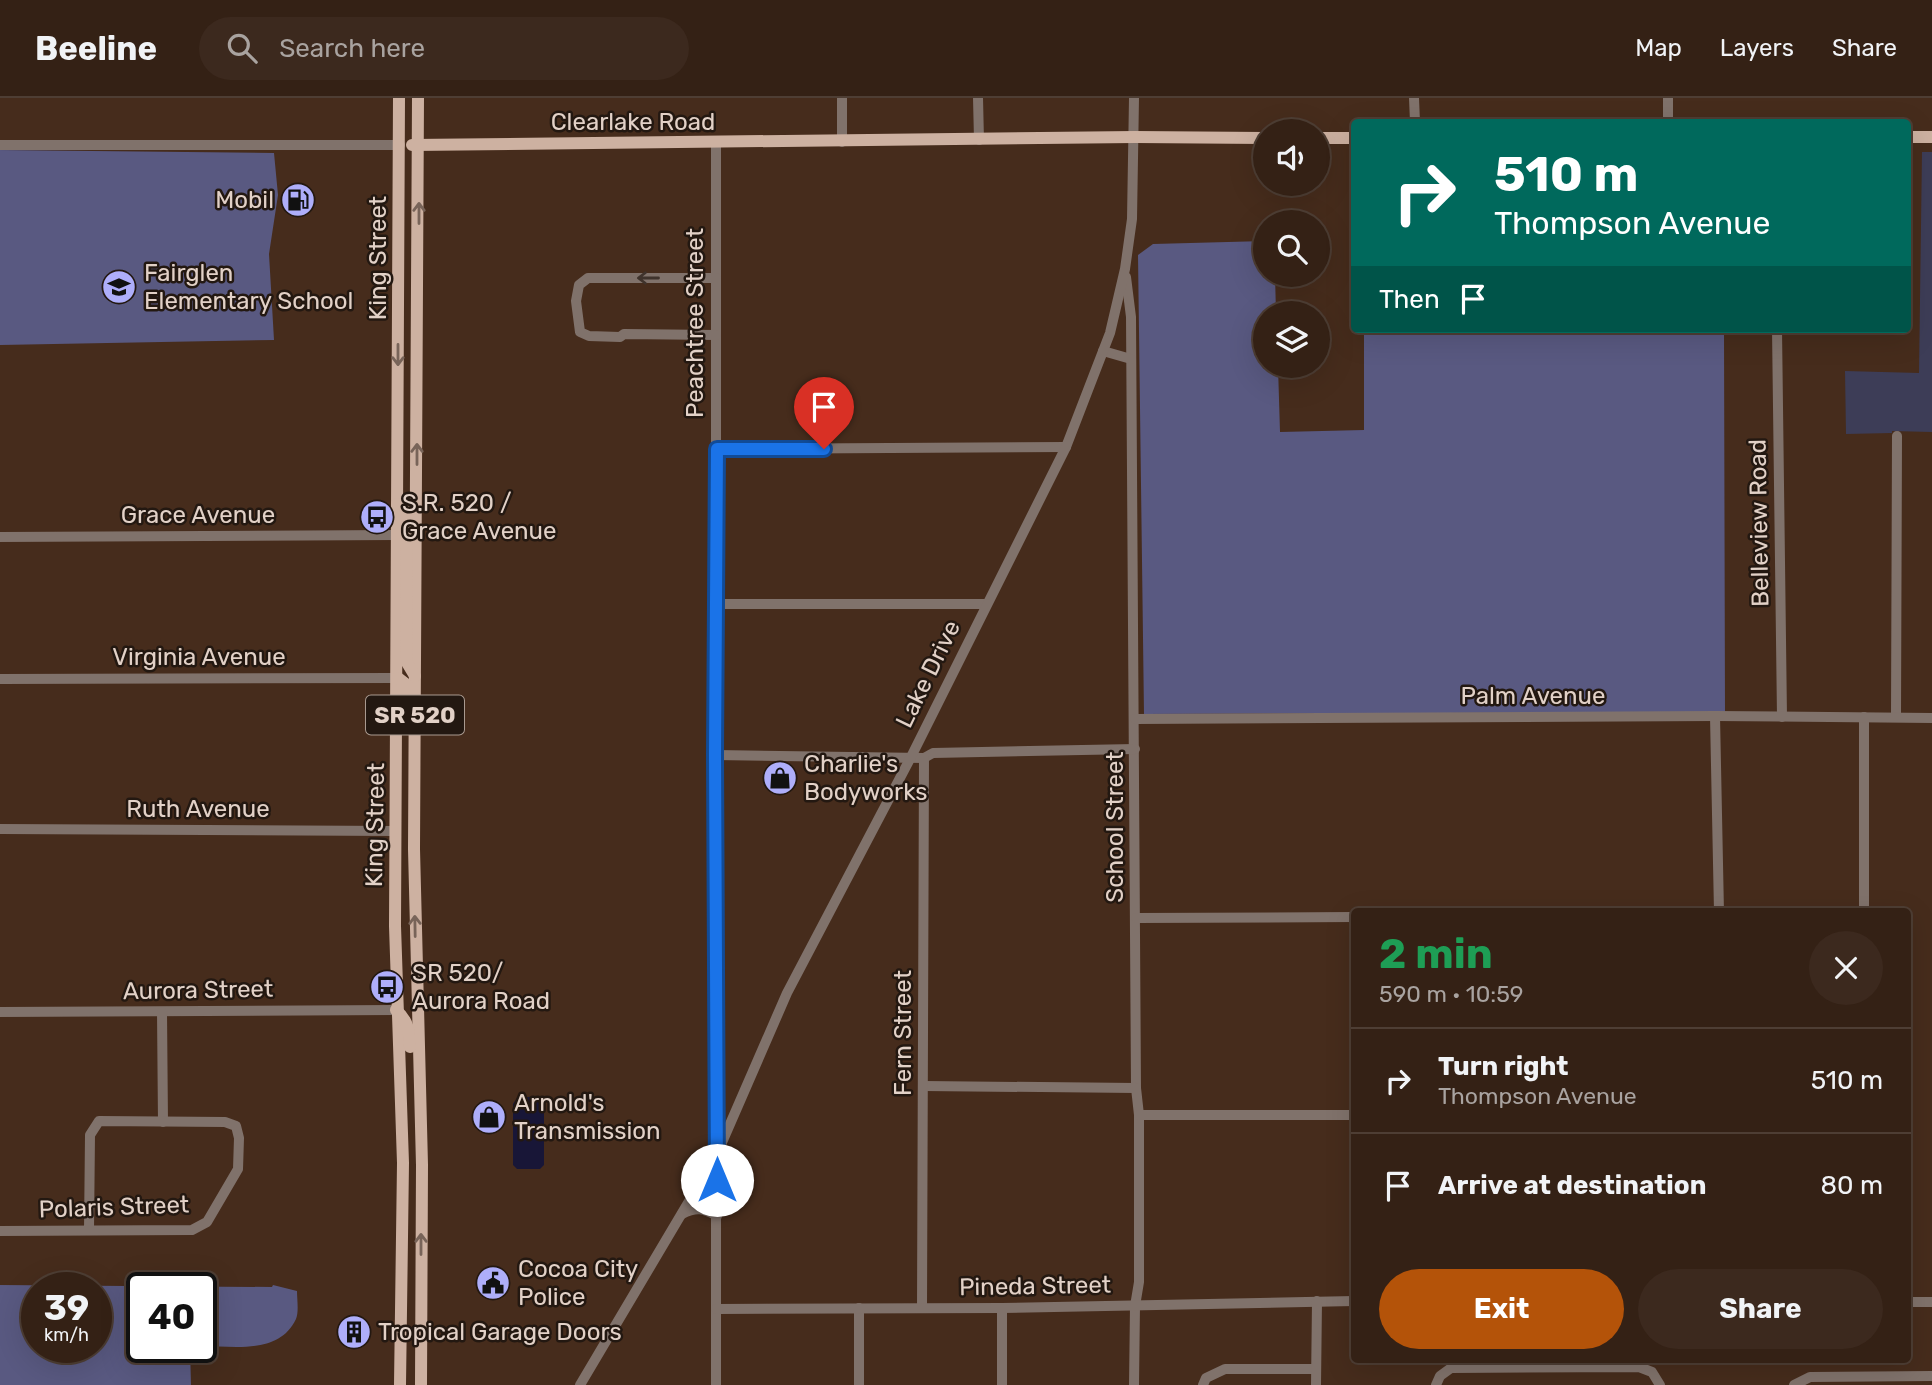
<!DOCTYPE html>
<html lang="en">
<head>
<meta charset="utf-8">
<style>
  body { margin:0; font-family:Rubik,sans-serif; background:#3c291e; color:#f1f3f6; height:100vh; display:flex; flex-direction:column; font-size:26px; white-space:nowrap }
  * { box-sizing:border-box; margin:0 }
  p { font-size:23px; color:#a9a3a0 }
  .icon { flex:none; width:38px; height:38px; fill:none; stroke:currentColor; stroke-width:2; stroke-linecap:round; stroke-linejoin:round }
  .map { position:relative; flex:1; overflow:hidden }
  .drawer { position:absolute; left:1351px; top:810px; width:560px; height:455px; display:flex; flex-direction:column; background:#342115; border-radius:7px; box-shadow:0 7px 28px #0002,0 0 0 2px #4e3e34 }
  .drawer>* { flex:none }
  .hud { position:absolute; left:1351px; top:21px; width:560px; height:214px; border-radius:7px; box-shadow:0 7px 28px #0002,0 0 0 2px #4e3e34; background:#00695c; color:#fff; overflow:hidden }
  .buttons { position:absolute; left:1253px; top:21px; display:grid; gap:14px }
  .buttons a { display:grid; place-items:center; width:77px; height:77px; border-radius:50%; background:#342115; box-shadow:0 7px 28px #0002,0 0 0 2px #4e3e34; font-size:35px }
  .speed { position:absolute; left:21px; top:1174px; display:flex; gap:14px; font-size:35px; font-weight:700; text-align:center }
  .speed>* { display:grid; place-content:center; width:91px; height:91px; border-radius:50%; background:#342115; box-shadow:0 7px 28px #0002,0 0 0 2px #4e3e34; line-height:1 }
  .speed small { font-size:18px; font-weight:400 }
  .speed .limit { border:4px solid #111; border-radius:10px; background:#fff; color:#111 }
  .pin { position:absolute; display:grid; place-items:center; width:60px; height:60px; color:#fff; margin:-72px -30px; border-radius:50% 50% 50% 0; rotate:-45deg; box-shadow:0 0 7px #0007 }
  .pin .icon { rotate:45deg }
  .me { position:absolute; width:77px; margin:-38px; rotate:0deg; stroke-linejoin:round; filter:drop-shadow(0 0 5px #0008) }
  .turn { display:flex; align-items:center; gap:24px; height:147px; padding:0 28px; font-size:32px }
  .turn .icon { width:91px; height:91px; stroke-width:2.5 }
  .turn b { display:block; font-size:49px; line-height:60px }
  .then { display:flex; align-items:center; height:66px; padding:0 28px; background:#0003; gap:14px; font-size:26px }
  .round { display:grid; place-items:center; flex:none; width:74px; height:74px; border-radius:37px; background:#3c291e }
  .overview { display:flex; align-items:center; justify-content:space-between; height:119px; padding:0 28px }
  h1 { font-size:42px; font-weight:700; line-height:52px; color:#1e9e55 }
  .cta { display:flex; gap:14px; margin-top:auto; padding:14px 28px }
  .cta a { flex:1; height:80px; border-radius:42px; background:#b45309; color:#fff; font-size:28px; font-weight:700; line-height:80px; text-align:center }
  .cta a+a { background:#3c291e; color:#f1f3f6 }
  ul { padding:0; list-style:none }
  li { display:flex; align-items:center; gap:21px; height:105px; padding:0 28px; border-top:2px solid #4e3e34 }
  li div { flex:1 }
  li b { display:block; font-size:26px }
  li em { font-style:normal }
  header { display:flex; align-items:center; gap:42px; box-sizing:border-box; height:98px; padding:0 35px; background:#342115; border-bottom:2px solid #4e3e34 }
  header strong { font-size:33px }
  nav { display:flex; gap:38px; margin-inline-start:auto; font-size:24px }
  .search { width:490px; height:63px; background:#3c291e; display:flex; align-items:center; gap:18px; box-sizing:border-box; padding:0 24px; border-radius:38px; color:#a9a3a0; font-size:26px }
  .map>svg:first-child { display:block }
  .green { fill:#3d3d57 }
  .forest { fill:#595981; fill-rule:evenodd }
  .water { fill:#181637 }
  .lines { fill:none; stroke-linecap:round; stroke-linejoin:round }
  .minor { stroke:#80726b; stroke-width:10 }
  .major { stroke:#cdb1a1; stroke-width:12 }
  .oneway { stroke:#786459 }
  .oneway2 { stroke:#3f332c }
  .route-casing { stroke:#114b97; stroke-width:18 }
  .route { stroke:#1a73e8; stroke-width:12 }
  .labels { text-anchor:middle; stroke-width:5; stroke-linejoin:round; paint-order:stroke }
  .shield { fill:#231811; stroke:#a99a90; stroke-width:2 }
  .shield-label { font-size:23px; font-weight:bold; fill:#e2d1c7 }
  .street-label { font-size:24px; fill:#e2d1c7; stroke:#231811 }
  .poi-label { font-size:24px; fill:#e2d1c7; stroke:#231811; text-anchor:start }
</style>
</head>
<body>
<header>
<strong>Beeline</strong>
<div class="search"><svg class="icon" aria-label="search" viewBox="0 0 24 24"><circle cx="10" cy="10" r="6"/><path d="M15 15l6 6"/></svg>Search here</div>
<nav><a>Map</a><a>Layers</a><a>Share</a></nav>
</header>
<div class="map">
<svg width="1932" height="1287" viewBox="0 0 1932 1287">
  <rect width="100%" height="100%" fill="#462c1c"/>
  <!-- green -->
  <polygon class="green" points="1922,54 1932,54 1932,334 1892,333 1892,335 1846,336 1845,273 1919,275"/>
  <!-- forest -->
  <g class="forest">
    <polygon points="0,52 274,55 278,97 269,156 274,242 0,247"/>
    <polygon points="1265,143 1265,177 1275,177 1276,215 1265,215 1265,268 1278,268 1280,334 1364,332 1364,231 1724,231 1725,614 1144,616 1138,157 1153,146"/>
    <path d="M0,1187L272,1189L273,1187L297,1193C297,1201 299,1214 296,1221C279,1257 234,1248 201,1248V1190H142V1250H190L191,1287H0ZM37,1190H96V1250H37Z"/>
  </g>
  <!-- water -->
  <polygon class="water" points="539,998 544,1007 544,1067 540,1071 517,1071 513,1067 513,1006 517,1000"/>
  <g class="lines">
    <!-- minor -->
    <g class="minor">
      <polyline points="978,0 979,42"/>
      <polyline points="1414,0 1415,24"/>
      <polyline points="1668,0 1668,24"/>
      <polyline points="842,44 842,0"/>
      <polyline points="716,45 716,1287"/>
      <polyline points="0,47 400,47"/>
      <polyline points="1126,179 1131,219 1136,990 1139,1017 1139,1184 1135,1208 1134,1287"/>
      <polyline points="716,180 588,180 579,187 576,203 580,234 589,238 620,239 624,236 716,237"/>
      <polyline points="1777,231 1782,619"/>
      <polyline points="1103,253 1131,261"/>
      <polyline points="717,351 1066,349"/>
      <polyline points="0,439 397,437"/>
      <polyline points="716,506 986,506"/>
      <polyline points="0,581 398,580"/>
      <polyline points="1715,618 1719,814"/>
      <polyline points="1864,619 1864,814"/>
      <polyline points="1896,619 1897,338"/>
      <polyline points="1135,621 1715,618 1932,620"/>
      <polyline points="715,657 924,660 933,655 1135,651"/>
      <polyline points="0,731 395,733"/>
      <polyline points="1136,820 1354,819"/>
      <polyline points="0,914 396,912"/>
      <polyline points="162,914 163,1024"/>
      <polyline points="924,988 1136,990"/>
      <polyline points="1139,1017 1354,1017"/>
      <path d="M682,1116C696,1109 703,1110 717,1118"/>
      <polyline points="0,1133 192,1132 207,1124 238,1071 239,1040 236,1028 225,1024 99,1023 90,1037 89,1132"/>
      <polyline points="1908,1204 1932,1204"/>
      <polyline points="859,1210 859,1287"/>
      <polyline points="922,1210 924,660"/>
      <polyline points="1002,1210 1002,1287"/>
      <polyline points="716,1211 1002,1210 1354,1203"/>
      <polyline points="580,1287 717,1056 787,895 911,659 1066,349 1110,235 1125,171 1132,121 1134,0"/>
      <polyline points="1203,1287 1206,1280 1225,1271 1316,1271"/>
      <polyline points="1316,1287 1317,1203"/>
      <polyline points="1436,1287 1440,1278 1451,1270 1639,1269 1652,1274 1660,1287"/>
      <polyline points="1794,1287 1810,1279 1932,1278"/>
    </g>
    <!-- major -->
    <g class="major">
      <polyline points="399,0 395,828 403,1065 400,1287"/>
      <polyline points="418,0 414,751 422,1067 421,1287"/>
      <polyline points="1908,39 1932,39"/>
      <polyline points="1318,40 1354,40"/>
      <polyline points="412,47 1135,39 1265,40"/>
      <polyline points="397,406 407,415 406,563 415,578"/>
      <polyline points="398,580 407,587 407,611"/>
      <path d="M396,912C409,923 409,934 410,949"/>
    </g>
  </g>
  <!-- one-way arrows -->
  <defs><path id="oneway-shaft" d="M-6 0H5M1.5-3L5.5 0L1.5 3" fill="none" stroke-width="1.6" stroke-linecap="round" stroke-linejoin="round" transform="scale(1.75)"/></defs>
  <g class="oneway">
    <use href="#oneway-shaft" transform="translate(419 115) rotate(-90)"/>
    <use href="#oneway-shaft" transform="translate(398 257) rotate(90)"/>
    <use href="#oneway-shaft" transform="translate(417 356) rotate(-90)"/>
    <use href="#oneway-shaft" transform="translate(415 828) rotate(-91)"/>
    <use href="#oneway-shaft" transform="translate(421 1146) rotate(-90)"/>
  </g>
  <use class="oneway2" href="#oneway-shaft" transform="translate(648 180) rotate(180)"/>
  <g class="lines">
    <!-- route casing -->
    <g class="route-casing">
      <polyline id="route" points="717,1082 715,657 717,351 824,351"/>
    </g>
    <!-- route -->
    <use href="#route" class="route"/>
  </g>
  <!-- icons -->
  <defs>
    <g id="fuel-disc" transform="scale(1.75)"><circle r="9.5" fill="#aeaefa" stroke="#231811"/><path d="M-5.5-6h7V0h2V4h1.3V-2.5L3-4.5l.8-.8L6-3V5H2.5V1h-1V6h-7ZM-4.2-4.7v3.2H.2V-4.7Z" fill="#111"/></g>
    <g id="school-disc" transform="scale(1.75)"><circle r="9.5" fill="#aeaefa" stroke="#231811"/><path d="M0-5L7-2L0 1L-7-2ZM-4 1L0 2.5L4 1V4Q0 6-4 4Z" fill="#111"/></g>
    <g id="bus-disc" transform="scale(1.75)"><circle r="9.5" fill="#aeaefa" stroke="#231811"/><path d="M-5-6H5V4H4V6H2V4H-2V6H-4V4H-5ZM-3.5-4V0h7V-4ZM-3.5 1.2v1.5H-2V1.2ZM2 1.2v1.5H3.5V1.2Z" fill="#111"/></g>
    <g id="shop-disc" transform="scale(1.75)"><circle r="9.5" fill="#aeaefa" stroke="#231811"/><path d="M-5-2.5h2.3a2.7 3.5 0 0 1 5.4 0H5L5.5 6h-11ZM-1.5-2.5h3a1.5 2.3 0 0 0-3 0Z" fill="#111"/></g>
    <g id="civic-disc" transform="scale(1.75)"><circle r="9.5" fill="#aeaefa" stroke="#231811"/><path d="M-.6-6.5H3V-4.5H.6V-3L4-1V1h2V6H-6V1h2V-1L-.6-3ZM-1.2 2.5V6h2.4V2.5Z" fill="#111"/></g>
    <g id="building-disc" transform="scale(1.75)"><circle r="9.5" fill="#aeaefa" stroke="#231811"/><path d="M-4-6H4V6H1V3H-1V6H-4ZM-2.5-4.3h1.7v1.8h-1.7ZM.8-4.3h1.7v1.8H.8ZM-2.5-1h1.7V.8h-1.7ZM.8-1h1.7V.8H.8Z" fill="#111"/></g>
  </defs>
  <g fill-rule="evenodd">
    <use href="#fuel-disc" x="298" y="102"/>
    <use href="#school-disc" x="119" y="189"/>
    <use href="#bus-disc" x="377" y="419"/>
    <use href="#shop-disc" x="780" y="680"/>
    <use href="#bus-disc" x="387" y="889"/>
    <use href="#shop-disc" x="489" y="1019"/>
    <use href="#civic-disc" x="493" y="1185"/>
    <use href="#building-disc" x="354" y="1234"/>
  </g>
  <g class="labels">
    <!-- shield labels -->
    <rect class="shield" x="366" y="597.5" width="98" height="39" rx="5"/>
    <g class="shield-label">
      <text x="415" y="625">SR 520</text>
    </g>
    <!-- street labels -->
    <g class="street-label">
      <text x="633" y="32">Clearlake Road</text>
      <text transform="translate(378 160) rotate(-90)" y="8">King Street</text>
      <text transform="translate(695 225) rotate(-90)" y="8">Peachtree Street</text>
      <text x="198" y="425">Grace Avenue</text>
      <text transform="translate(1759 425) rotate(-91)" y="8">Belleview Road</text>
      <text x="199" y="567">Virginia Avenue</text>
      <text transform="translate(928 576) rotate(-64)" y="8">Lake Drive</text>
      <text x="1533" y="606">Palm Avenue</text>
      <text x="198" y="719">Ruth Avenue</text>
      <text transform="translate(375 727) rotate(-89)" y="8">King Street</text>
      <text transform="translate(1115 729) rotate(-90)" y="8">School Street</text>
      <text transform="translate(198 892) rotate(-1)" y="8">Aurora Street</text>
      <text transform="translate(903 935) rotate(-90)" y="8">Fern Street</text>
      <text transform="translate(114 1109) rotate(-2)" y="8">Polaris Street</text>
      <text transform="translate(1035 1188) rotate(-1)" y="8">Pineda Street</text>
    </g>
    <!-- poi labels -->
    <g class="poi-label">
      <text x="274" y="110" text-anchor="end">Mobil</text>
      <text x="144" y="183">Fairglen<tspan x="144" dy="28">Elementary School</tspan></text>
      <text x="402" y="413">S.R. 520 /<tspan x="402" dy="28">Grace Avenue</tspan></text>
      <text x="804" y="674">Charlie's<tspan x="804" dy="28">Bodyworks</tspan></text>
      <text x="412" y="883">SR 520/<tspan x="412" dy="28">Aurora Road</tspan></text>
      <text x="514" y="1013">Arnold's<tspan x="514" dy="28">Transmission</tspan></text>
      <text x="518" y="1179">Cocoa City<tspan x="518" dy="28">Police</tspan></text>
      <text x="378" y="1242">Tropical Garage Doors</text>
    </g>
  </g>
</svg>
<div class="buttons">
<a><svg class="icon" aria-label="sound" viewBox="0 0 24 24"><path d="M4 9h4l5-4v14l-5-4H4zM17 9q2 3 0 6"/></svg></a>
<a><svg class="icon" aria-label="search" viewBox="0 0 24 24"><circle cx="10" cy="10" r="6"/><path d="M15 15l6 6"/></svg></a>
<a><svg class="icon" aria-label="layers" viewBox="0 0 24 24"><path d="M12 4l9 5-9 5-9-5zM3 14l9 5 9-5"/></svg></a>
</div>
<div class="speed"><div>39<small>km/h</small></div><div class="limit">40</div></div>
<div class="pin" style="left:824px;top:351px;background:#d93025"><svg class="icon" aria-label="arrive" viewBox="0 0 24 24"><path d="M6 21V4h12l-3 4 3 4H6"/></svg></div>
<svg class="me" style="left:717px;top:1082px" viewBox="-20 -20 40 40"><circle r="19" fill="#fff"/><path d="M0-13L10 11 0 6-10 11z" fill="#1a73e8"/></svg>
<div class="hud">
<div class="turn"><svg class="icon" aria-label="right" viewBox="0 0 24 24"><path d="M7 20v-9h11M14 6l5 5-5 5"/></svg><div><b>510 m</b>Thompson Avenue</div></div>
<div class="then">Then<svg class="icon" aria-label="arrive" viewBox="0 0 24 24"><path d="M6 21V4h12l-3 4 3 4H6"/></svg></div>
</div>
<section class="drawer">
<div class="overview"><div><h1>2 min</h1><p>590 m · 10:59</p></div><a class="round"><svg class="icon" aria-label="close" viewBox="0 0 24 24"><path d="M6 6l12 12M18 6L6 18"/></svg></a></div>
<ul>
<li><svg class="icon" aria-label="right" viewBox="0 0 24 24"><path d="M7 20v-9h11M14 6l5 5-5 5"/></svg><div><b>Turn right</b><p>Thompson Avenue</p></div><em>510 m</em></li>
<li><svg class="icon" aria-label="arrive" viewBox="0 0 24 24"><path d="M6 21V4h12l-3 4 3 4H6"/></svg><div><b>Arrive at destination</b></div><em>80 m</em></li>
</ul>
<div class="cta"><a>Exit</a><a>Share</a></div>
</section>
</div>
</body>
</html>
